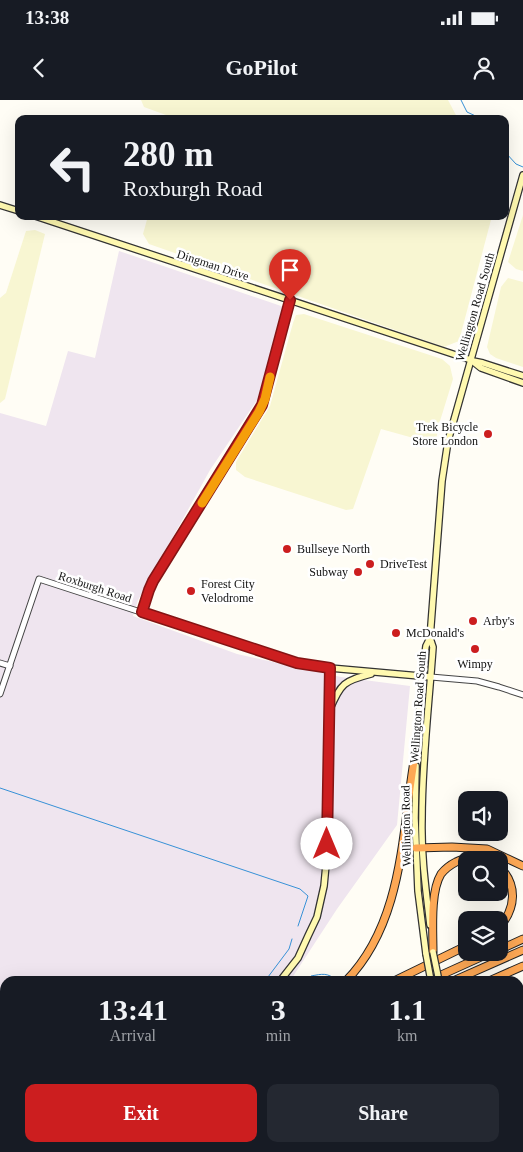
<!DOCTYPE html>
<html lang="en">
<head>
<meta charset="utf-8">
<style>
  body { margin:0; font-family:"Times New Roman",serif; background:#242831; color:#f1f3f6; height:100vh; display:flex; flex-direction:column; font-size:19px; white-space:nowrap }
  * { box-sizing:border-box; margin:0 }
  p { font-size:16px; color:#9ea1a6 }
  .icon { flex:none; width:28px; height:28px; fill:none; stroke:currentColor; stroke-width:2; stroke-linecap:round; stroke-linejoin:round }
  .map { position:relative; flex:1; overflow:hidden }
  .panel { position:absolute; left:0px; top:876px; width:524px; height:176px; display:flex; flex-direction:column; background:#171b24; border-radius:15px 15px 0 0; box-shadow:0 5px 20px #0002 }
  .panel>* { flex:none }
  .banner { position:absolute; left:15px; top:15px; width:494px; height:105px; border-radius:10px; box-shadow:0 5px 20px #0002; background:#171b24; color:#f1f3f6; overflow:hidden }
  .controls { position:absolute; left:458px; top:691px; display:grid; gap:10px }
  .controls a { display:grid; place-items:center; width:50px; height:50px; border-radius:10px; background:#171b24; box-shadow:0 5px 20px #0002; font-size:25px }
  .pin { position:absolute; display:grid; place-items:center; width:42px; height:42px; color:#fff; margin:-51px -21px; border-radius:50% 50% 50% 0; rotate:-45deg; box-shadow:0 0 5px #0007 }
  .pin .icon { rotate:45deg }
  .me { position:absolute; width:55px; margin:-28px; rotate:0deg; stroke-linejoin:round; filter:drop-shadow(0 0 4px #0008) }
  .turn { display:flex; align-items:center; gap:18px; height:105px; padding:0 25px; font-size:22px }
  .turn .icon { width:65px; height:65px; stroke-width:2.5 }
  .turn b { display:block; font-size:35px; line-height:42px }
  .eta { display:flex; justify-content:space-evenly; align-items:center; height:85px; text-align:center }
  .eta b { font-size:30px; font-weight:700; line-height:35px }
  .primary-button { display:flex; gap:10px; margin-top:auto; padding:10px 25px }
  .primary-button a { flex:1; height:58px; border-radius:10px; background:#cc1e1f; color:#fff; font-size:20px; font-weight:700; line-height:58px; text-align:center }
  .primary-button a+a { background:#242831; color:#f1f3f6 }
  .status { display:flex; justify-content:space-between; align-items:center; height:35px; padding:0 25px; background:#171b24; direction:ltr }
  .status svg { height:14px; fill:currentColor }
  header { display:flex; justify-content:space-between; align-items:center; height:65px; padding:0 25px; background:#171b24; font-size:22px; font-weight:700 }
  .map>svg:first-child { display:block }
  .industrial { fill:#efe5ef }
  .farmland { fill:#f8f6d2 }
  .green { fill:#d3edba }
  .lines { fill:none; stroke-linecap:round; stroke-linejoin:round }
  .stream { stroke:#3791d7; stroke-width:1 }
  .tertiary-casing { stroke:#444; stroke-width:7 }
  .secondary-casing { stroke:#333; stroke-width:8 }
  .motorway-casing { stroke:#222; stroke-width:9 }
  .tertiary { stroke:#fff; stroke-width:5 }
  .secondary { stroke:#fff9b0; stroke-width:5.5 }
  .motorway { stroke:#fda855; stroke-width:7 }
  .secondary-bridge-casing { stroke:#333; stroke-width:8; stroke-linecap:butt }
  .secondary-bridge { stroke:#fff9b0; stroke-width:5.5 }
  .route-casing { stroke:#851414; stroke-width:12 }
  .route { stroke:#cc1e1f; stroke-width:9 }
  .slow { stroke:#f59e0b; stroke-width:9 }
  .poi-dot { fill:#cc1e1f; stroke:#fff; stroke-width:2 }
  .labels { text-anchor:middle; stroke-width:5; stroke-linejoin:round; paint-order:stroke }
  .street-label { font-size:12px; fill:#111; stroke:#fff }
  .poi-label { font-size:12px; fill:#111; stroke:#fff; text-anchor:start }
</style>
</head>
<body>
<div class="status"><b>13:38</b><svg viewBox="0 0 49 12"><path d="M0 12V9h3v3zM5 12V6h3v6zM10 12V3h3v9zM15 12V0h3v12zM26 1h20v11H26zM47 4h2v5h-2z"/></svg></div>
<header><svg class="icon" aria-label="back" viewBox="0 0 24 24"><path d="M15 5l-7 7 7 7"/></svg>GoPilot<svg class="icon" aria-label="person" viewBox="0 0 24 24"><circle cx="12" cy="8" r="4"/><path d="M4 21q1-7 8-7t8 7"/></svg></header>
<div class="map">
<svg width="523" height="1052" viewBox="0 0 523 1052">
  <rect width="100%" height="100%" fill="#fffdf5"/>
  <!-- industrial -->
  <polygon class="industrial" points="119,151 284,207 257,300 210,370 138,500 133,516 237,554 341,577 410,586 397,725 337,809 290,881 5,881 5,1038 0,1040 0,313 46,326 68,251 95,258"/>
  <!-- farmland -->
  <g class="farmland">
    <polygon points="141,0 448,0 458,19 177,19 144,7"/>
    <polygon points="523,115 523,171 516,169 508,162"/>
    <polygon points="148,116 492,116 459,241 444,247 149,144 143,134"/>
    <polygon points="35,130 45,134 5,299 0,303 0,198 6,193 26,131"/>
    <polygon points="508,178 523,182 523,267 496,258 490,254 487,247 501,187"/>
    <polygon points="304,214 442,259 450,266 453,279 440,321 435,344 381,329 353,409 346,410 245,377 236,370 236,362 270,306 293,223 296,215"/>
  </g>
  <!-- green -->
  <g class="green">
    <polygon points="121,1048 265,1048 263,1052 110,1052"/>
    <polygon points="321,1048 478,1048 480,1052 322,1052"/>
  </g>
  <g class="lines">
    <!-- stream -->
    <g class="stream">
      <polyline points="461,0 467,12 482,19"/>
      <polyline points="505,52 516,64 523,67"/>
      <polyline points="0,688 300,789 308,796 298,826"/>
      <polyline points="265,881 289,849 292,839"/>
      <path d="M308,881L311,876C322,874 328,872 337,881"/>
      <polyline points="519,933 523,932"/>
      <polyline points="0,1001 5,1002"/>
      <polyline points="519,1007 523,1002"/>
      <polyline points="519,1024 523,1023"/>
      <polyline points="429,1048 437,1052"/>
      <polyline points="160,1052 166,1048"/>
      <polyline points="450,1052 470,1048"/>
    </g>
    <!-- tertiary casing -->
    <g class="tertiary-casing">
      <g id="tertiary">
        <polyline points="142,513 149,490 159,471 182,436 262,305 290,200"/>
        <polyline points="0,563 10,566"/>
        <polyline points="431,577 477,581 499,587 523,595"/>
        <polyline points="0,594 39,479 297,563 330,568"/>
      </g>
    </g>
    <!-- secondary casing -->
    <g class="secondary-casing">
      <g id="secondary">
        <polyline points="0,105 19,111"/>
        <polyline points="35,116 471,260 481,268 523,283"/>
        <polyline points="473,261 483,263 523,276"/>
        <path d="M330,609C341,583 344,581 371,574"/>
        <polyline points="416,652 422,577 426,546 430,538"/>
        <polyline points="416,666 415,718 418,791 426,854"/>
        <path d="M430,825C426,790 421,755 422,719C422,662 429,604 433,547L430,538L442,381L448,341L523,75"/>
        <polyline points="280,881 298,858 308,836 317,817 324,786 327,754 330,568 431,577"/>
        <polyline points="0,1017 5,1017"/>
        <polyline points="482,1048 484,1052"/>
        <polyline points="492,1048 494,1052"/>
      </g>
    </g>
    <!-- motorway casing -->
    <g class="motorway-casing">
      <g id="motorway">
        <polyline points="416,748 452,747 487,749 523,766"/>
        <path d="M499,766C518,785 516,808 499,828"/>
        <polyline points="499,850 523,839"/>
        <path d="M433,852C433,831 430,792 441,774C445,769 450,765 456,762C465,757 477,757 486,760"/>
        <path d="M346,881C392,834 400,767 408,705C410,686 413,667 416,648"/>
        <polyline points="394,881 466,846"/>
        <polyline points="428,881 492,852"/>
        <polyline points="453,881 523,850"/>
        <polyline points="489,881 523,866"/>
        <polyline points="519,903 523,896"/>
        <polyline points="501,1048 502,1052"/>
        <polyline points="8,1052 18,1048"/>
        <polyline points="42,1052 52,1048"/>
        <polyline points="68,1052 79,1048"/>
      </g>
    </g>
    <!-- tertiary -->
    <use href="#tertiary" class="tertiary"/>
    <!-- secondary -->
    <use href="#secondary" class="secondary"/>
    <!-- motorway -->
    <use href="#motorway" class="motorway"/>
    <!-- secondary-bridge casing -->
    <g class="secondary-bridge-casing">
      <g id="secondary-bridge">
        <polyline points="433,852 439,881"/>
        <polyline points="426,854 431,881"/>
      </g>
    </g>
    <!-- secondary-bridge -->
    <use href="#secondary-bridge" class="secondary-bridge"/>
  </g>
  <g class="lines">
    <!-- route casing -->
    <g class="route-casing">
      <polyline id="route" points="290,200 262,305 153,481 149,490 142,512 297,563 330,568 327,744"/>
    </g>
    <!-- route -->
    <use href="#route" class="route"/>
    <!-- slow -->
    <polyline class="slow" points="202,403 259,312 265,299 270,277"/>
  </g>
  <!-- markers -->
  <g class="poi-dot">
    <circle cx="488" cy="334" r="5"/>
    <circle cx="287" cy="449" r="5"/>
    <circle cx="370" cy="464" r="5"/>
    <circle cx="358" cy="472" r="5"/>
    <circle cx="191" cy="491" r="5"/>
    <circle cx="473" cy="521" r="5"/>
    <circle cx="396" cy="533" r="5"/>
    <circle cx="475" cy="549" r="5"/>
  </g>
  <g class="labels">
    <!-- street labels -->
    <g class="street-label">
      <text transform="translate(213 165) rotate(18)" y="4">Dingman Drive</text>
      <text transform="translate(475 207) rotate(-74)" y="4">Wellington Road South</text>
      <text transform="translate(95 487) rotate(18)" y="4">Roxburgh Road</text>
      <text transform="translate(418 607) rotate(-86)" y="4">Wellington Road South</text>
      <text transform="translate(406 726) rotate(-91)" y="4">Wellington Road</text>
    </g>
    <!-- poi labels -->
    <g class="poi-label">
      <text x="478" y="331" text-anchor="end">Trek Bicycle<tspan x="478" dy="14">Store London</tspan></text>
      <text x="297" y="453">Bullseye North</text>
      <text x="380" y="468">DriveTest</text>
      <text x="348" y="476" text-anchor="end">Subway</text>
      <text x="201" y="488">Forest City<tspan x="201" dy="14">Velodrome</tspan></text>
      <text x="483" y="525">Arby's</text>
      <text x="406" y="537">McDonald's</text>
      <text x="475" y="568" text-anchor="middle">Wimpy</text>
    </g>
  </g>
</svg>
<div class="controls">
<a><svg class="icon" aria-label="sound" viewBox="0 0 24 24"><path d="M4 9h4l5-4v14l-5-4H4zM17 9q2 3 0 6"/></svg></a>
<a><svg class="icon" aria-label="search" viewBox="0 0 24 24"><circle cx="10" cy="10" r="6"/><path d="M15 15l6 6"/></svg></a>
<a><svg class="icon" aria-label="layers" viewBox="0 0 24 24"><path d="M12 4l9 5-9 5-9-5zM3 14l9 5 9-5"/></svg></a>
</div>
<div class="pin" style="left:290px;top:200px;background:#d93025"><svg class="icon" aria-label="arrive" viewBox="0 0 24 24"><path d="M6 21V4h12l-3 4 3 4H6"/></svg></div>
<svg class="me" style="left:327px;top:744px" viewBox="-20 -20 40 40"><circle r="19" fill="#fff"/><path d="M0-13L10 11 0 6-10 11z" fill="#cc1e1f"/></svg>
<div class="banner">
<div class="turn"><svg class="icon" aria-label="left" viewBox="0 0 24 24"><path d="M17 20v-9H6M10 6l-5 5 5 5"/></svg><div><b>280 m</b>Roxburgh Road</div></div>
</div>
<section class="panel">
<div class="eta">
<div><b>13:41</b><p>Arrival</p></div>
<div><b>3</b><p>min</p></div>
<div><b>1.1</b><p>km</p></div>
</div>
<div class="primary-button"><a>Exit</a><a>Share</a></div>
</section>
</div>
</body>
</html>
